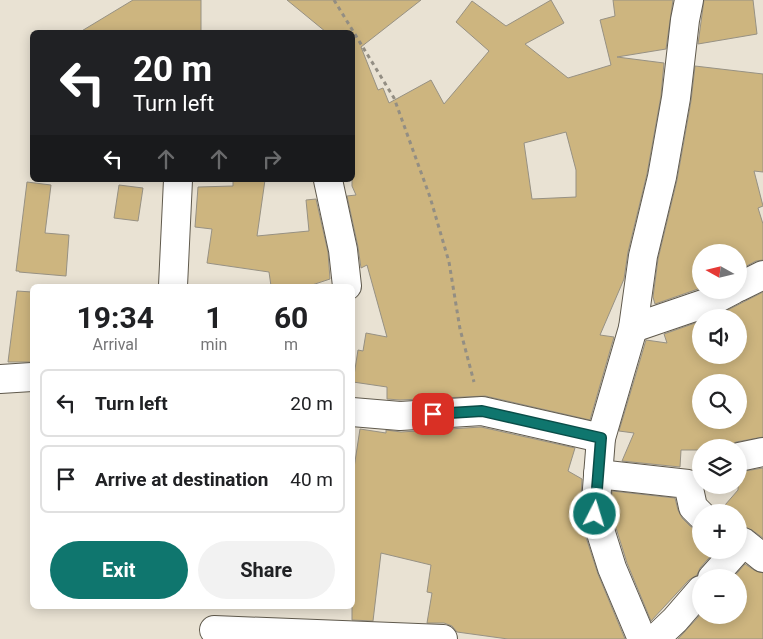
<!DOCTYPE html>
<html lang="en">
<head>
<meta charset="utf-8">
<style>
  body { margin:0; font-family:Roboto,sans-serif; background:#f2f2f2; color:#202124; height:100vh; display:flex; flex-direction:column; font-size:19px; white-space:nowrap }
  * { box-sizing:border-box; margin:0 }
  p { font-size:16px; color:#757577 }
  .icon { flex:none; width:28px; height:28px; fill:none; stroke:currentColor; stroke-width:2; stroke-linecap:round; stroke-linejoin:round }
  .map { position:relative; flex:1; overflow:hidden }
  .side { position:absolute; left:30px; top:284px; width:325px; height:325px; display:flex; flex-direction:column; background:#fff; border-radius:8px; box-shadow:0 2px 12px #0003 }
  .side>* { flex:none }
  .banner { position:absolute; left:30px; top:30px; width:325px; height:152px; border-radius:8px; box-shadow:0 2px 12px #0003; background:#202124; color:#fff; overflow:hidden }
  .needle { width:32px; rotate:278deg }
  .buttons { position:absolute; left:692px; top:244px; display:grid; gap:10px }
  .buttons a { display:grid; place-items:center; width:55px; height:55px; border-radius:50%; background:#fff; box-shadow:0 2px 12px #0003; font-size:25px }
  .pin { position:absolute; display:grid; place-items:center; width:42px; height:42px; color:#fff; margin:-21px; border-radius:10px; box-shadow:0 2px 8px #0006 }
  .me { position:absolute; width:55px; margin:-28px; rotate:5deg; stroke-linejoin:round; filter:drop-shadow(0 0 4px #0008) }
  .turn { display:flex; align-items:center; gap:18px; height:105px; padding:0 20px; font-size:22px }
  .turn .icon { width:65px; height:65px; stroke-width:2.5 }
  .turn b { display:block; font-size:35px; line-height:42px }
  .lanes { display:flex; align-items:center; height:48px; padding:0 20px; background:#0003; justify-content:center; gap:25px; direction:ltr }
  .lanes .off { opacity:.35 }
  .eta { display:flex; justify-content:space-evenly; align-items:center; height:85px; text-align:center }
  .eta b { font-size:30px; font-weight:700; line-height:35px }
  .cta { display:flex; gap:10px; margin-top:auto; padding:10px 20px }
  .cta a { flex:1; height:58px; border-radius:30px; background:#0f766e; color:#fff; font-size:20px; font-weight:700; line-height:58px; text-align:center }
  .cta a+a { background:#f2f2f2; color:#202124 }
  ul { padding:0; list-style:none }
  li { display:flex; align-items:center; gap:15px; height:68px; margin:0 10px 8px; padding:0 10px; border:2px solid #e0e0e0; border-radius:8px }
  li div { flex:1 }
  li b { display:block; font-size:19px }
  li em { font-style:normal }
  .map>svg:first-child { display:block }
  .building { fill:#cdb57f; stroke:#979183; fill-rule:evenodd }
  .lines { fill:none; stroke-linecap:round; stroke-linejoin:round }
  .street-casing { stroke:#605a4d; stroke-width:30 }
  .path { stroke:#938e83; stroke-width:3; stroke-dasharray:4 4; stroke-linecap:butt }
  .street { stroke:#fff; stroke-width:28 }
  .route-casing { stroke:#0a4d48; stroke-width:12 }
  .route { stroke:#0f766e; stroke-width:9 }
</style>
</head>
<body>
<div class="map">
<svg width="763" height="639" viewBox="0 0 763 639">
  <rect width="100%" height="100%" fill="#e9e2d3"/>
  <!-- building -->
  <g class="building">
    <polygon points="133,0 201,0 201,32 80,32"/>
    <path d="M287,0H421L361,47L378,90L383,88L389,103L431,80L444,104L489,51L456,22L472,1L506,26L551,0L564,23L525,44L568,78L611,65L600,20L615,16L613,0H673L666,49L617,57L664,63L661,96L647,174L628,252L624,279L600,335L614,337L590,420L485,396L400,400L387,399V387L353,382L358,350L363,351L366,333L387,337L367,265L361,268L358,247L347,196L356,195L352,186V32H326ZM566,132L576,170V197L532,199L524,143Z"/>
    <polygon points="704,0 753,0 757,34 698,44"/>
    <polygon points="695,66 763,74 763,172 754,171 763,206 758,208 763,224 763,260 756,261 739,270 739,252 701,252 701,288 655,304 653,297 658,259 677,180 691,101"/>
    <polygon points="233,180 265,180 257,236 309,231 306,200 316,199 328,252 330,279 309,286 271,286 269,272 207,263 212,229 195,227 198,187 233,186"/>
    <polygon points="27,182 51,185 45,233 69,235 66,276 19,272 19,271 16,271"/>
    <polygon points="119,185 143,188 138,221 114,218"/>
    <polygon points="17,291 32,292 32,362 8,362"/>
    <path d="M763,292V437L736,442L727,448H701V450H681L680,467L622,461L634,433L619,431L646,340L667,343L664,334L701,321V355H739V318H712ZM701,382H739V420H701Z"/>
    <polygon points="481,427 575,448 568,471 582,479 580,519 598,574 625,639 508,639 457,632 452,626 444,623 427,623 432,593 427,592 431,565 381,553 373,621 352,620 352,467 354,468 360,429 386,433 386,430 401,432"/>
    <polygon points="763,468 763,538 752,530 745,527 739,527 739,512 719,512 738,490 739,472"/>
    <polygon points="612,491 675,498 678,510 682,518 690,526 696,530 701,530 701,550 716,550 700,568 697,575 689,580 651,621 627,563 611,512"/>
    <polygon points="745,564 754,570 763,573 763,639 678,639 701,614 701,615 739,615 739,578 733,578"/>
  </g>
  <g class="lines">
    <!-- street casing -->
    <g class="street-casing">
      <g id="street">
        <polyline points="328,180 343,250 347,286"/>
        <polyline points="173,286 178,180"/>
        <polyline points="739,287 763,275"/>
        <polyline points="633,328 712,301 733,290"/>
        <polyline points="0,379 32,377"/>
        <polyline points="352,412 400,416 482,411 601,438"/>
        <polyline points="739,457 763,452"/>
        <polyline points="598,474 688,484 693,507 701,515"/>
        <polyline points="739,548 743,542 763,558"/>
        <polyline points="712,578 737,550"/>
        <polyline points="214,630 443,639"/>
        <polyline points="642,639 612,568 595,514 601,438 633,328 643,256 662,177 676,98 685,20 689,0"/>
        <polyline points="655,639 675,620 701,590"/>
      </g>
    </g>
    <!-- path -->
    <polyline class="path" points="334,0 394,98 430,197 449,262 460,329 474,382"/>
    <!-- street -->
    <use href="#street" class="street"/>
  </g>
  <g class="lines">
    <!-- route casing -->
    <g class="route-casing">
      <polyline id="route" points="433,414 482,411 601,438 595,514"/>
    </g>
    <!-- route -->
    <use href="#route" class="route"/>
  </g>
</svg>
<div class="buttons">
<a><svg class="needle" viewBox="-14 -14 28 28"><path d="M0-13l5 13h-10z" fill="#e53935"/><path d="M0 13l5-13h-10z" fill="#757577"/></svg></a>
<a><svg class="icon" aria-label="sound" viewBox="0 0 24 24"><path d="M4 9h4l5-4v14l-5-4H4zM17 9q2 3 0 6"/></svg></a>
<a><svg class="icon" aria-label="search" viewBox="0 0 24 24"><circle cx="10" cy="10" r="6"/><path d="M15 15l6 6"/></svg></a>
<a><svg class="icon" aria-label="layers" viewBox="0 0 24 24"><path d="M12 4l9 5-9 5-9-5zM3 14l9 5 9-5"/></svg></a>
<a>+</a>
<a>−</a>
</div>
<div class="pin" style="left:433px;top:414px;background:#d93025"><svg class="icon" aria-label="arrive" viewBox="0 0 24 24"><path d="M6 21V4h12l-3 4 3 4H6"/></svg></div>
<svg class="me" style="left:595px;top:514px" viewBox="-20 -20 40 40"><circle r="17" fill="#0f766e" stroke="#fff" stroke-width="3"/><path d="M0-11L8 9 0 5-8 9z" fill="#fff"/></svg>
<div class="banner">
<div class="turn"><svg class="icon" aria-label="left" viewBox="0 0 24 24"><path d="M17 20v-9H6M10 6l-5 5 5 5"/></svg><div><b>20 m</b>Turn left</div></div>
<div class="lanes"><svg class="icon" aria-label="left" viewBox="0 0 24 24"><path d="M17 20v-9H6M10 6l-5 5 5 5"/></svg><svg class="icon off" aria-label="ahead" viewBox="0 0 24 24"><path d="M12 20V5M6 11l6-6 6 6"/></svg><svg class="icon off" aria-label="ahead" viewBox="0 0 24 24"><path d="M12 20V5M6 11l6-6 6 6"/></svg><svg class="icon off" aria-label="right" viewBox="0 0 24 24"><path d="M7 20v-9h11M14 6l5 5-5 5"/></svg></div>
</div>
<section class="side">
<div class="eta">
<div><b>19:34</b><p>Arrival</p></div>
<div><b>1</b><p>min</p></div>
<div><b>60</b><p>m</p></div>
</div>
<ul>
<li><svg class="icon" aria-label="left" viewBox="0 0 24 24"><path d="M17 20v-9H6M10 6l-5 5 5 5"/></svg><div><b>Turn left</b></div><em>20 m</em></li>
<li><svg class="icon" aria-label="arrive" viewBox="0 0 24 24"><path d="M6 21V4h12l-3 4 3 4H6"/></svg><div><b>Arrive at destination</b></div><em>40 m</em></li>
</ul>
<div class="cta"><a>Exit</a><a>Share</a></div>
</section>
</div>
</body>
</html>
